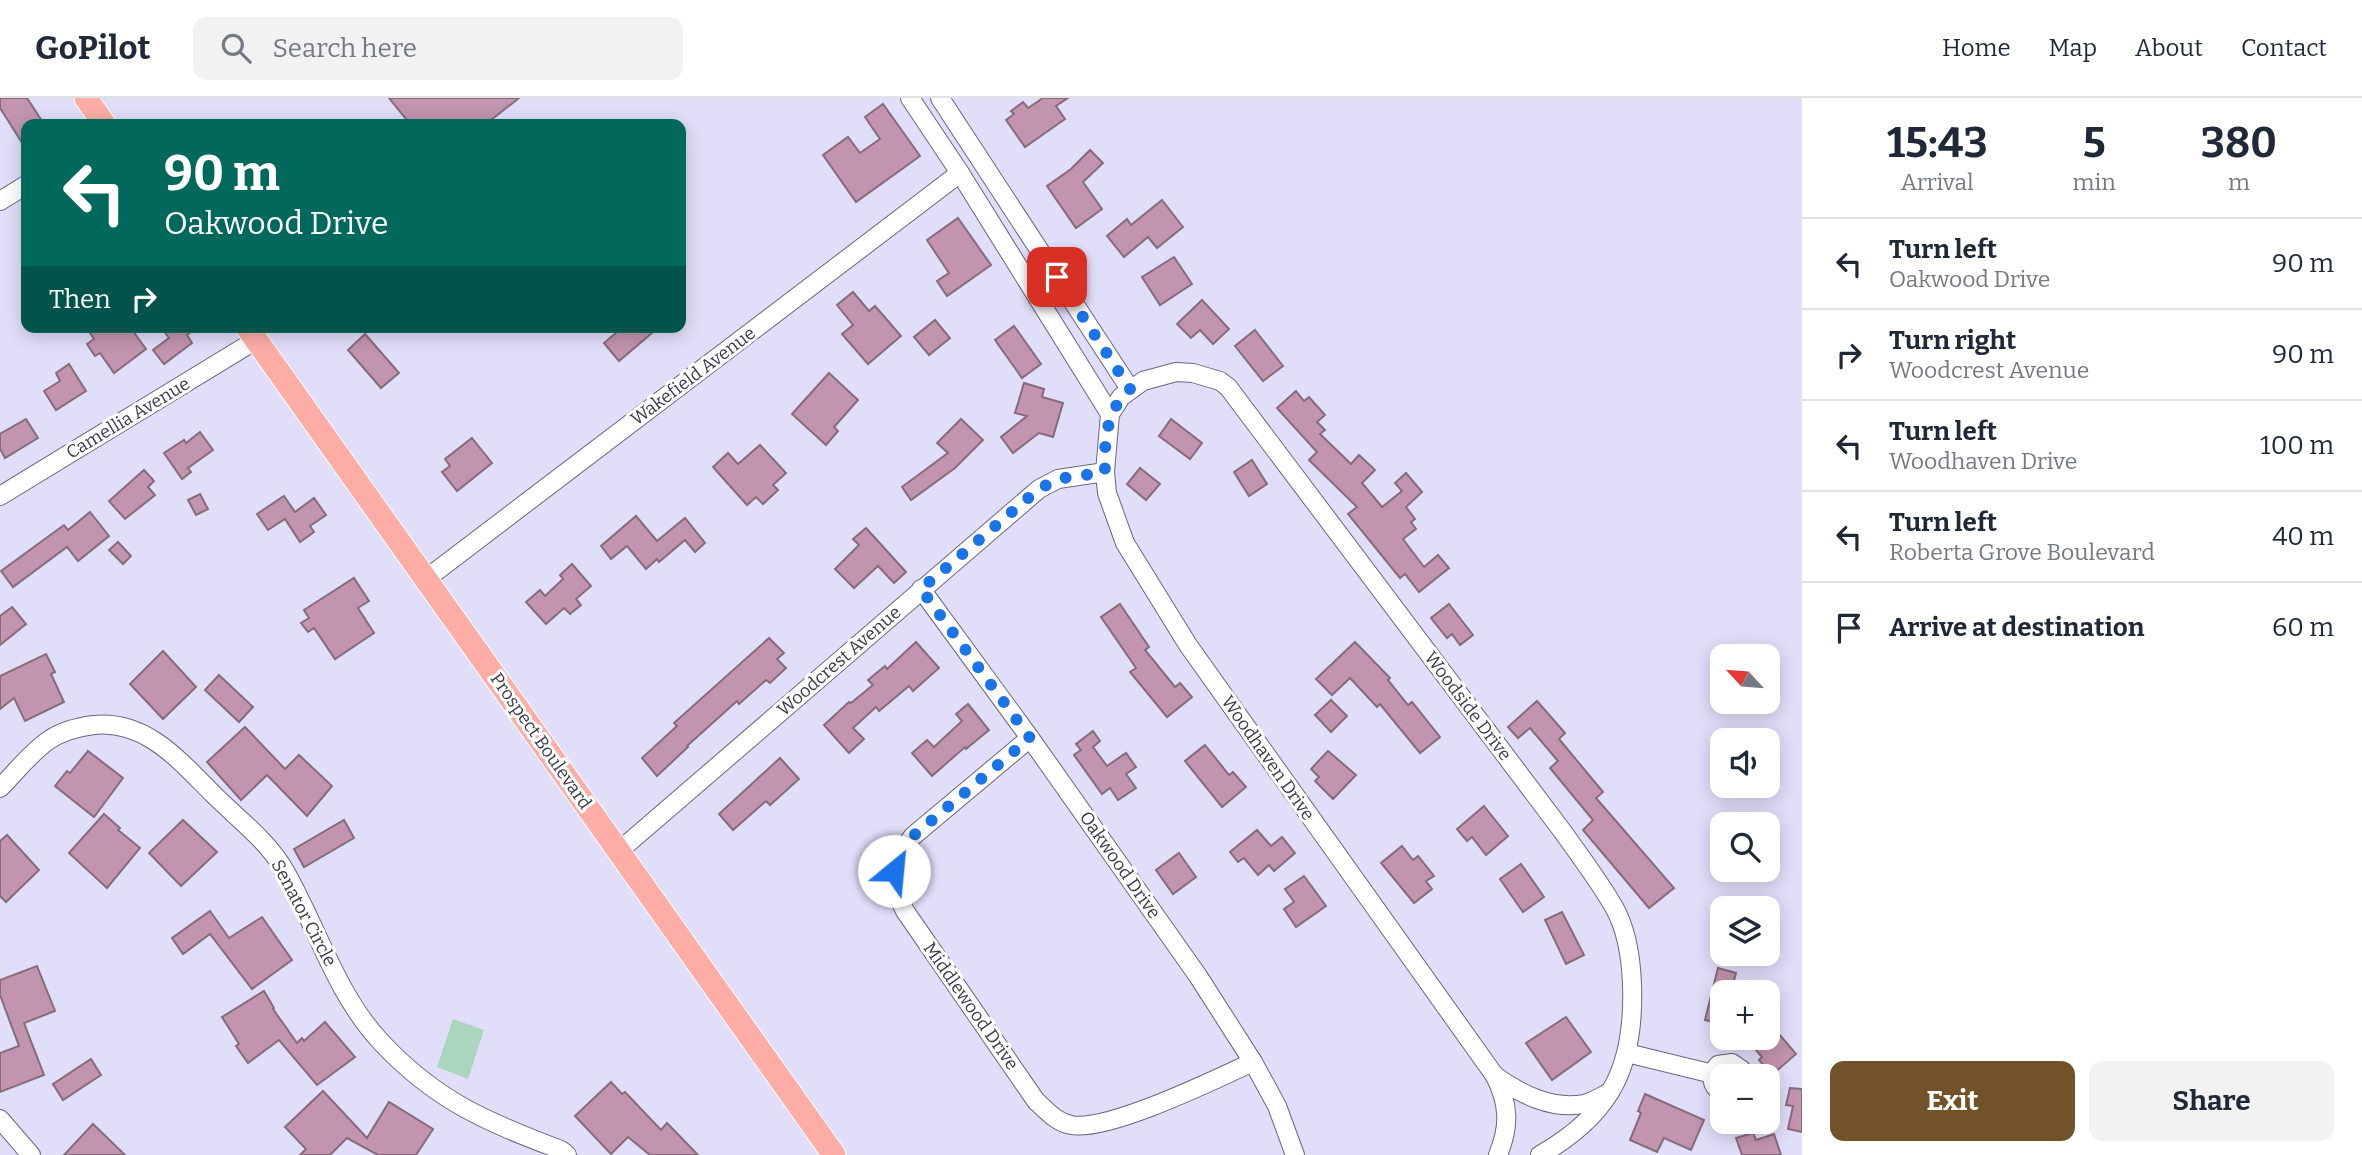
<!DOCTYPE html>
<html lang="en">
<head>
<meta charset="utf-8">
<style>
  body { margin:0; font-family:Bitter,serif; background:#f2f2f3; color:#1f2937; height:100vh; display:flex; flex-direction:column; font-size:26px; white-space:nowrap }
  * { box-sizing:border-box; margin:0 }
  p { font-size:23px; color:#747a83 }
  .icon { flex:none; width:38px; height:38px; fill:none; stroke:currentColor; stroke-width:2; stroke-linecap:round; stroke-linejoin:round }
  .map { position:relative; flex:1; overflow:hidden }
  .drawer { display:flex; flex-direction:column; background:#fff; width:560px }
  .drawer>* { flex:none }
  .banner { position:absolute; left:21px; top:21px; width:665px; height:214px; border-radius:14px; box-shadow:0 4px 18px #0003; background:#00695c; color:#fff; overflow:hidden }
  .needle { width:46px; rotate:296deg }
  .controls { position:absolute; left:1710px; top:546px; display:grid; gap:14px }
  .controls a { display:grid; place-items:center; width:70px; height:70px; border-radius:14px; background:#fff; box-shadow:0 4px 18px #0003; font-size:35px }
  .pin { position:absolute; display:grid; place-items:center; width:60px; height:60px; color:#fff; margin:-30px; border-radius:14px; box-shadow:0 4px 10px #0006 }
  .me { position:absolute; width:77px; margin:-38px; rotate:28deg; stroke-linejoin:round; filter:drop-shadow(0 0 5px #0008) }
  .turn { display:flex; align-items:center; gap:24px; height:147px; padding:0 28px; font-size:32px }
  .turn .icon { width:91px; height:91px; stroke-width:2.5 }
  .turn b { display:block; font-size:49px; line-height:60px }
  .then { display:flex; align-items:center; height:66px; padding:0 28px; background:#0003; gap:14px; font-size:26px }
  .eta { display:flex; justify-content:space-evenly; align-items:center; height:119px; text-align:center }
  .eta b { font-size:42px; font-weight:700; line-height:49px }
  .button { display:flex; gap:14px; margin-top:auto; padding:14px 28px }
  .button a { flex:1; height:80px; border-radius:14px; background:#725228; color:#fff; font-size:28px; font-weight:700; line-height:80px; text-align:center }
  .button a+a { background:#f2f2f3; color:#1f2937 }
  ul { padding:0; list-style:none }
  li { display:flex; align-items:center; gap:21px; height:91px; padding:0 28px; border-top:2px solid #e0e1e3 }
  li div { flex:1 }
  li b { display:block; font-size:26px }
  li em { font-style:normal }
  header { display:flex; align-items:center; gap:42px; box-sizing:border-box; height:98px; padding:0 35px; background:#fff; border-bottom:2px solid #e0e1e3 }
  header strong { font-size:33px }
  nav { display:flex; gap:38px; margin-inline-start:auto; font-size:24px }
  .search { width:490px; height:63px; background:#f2f2f3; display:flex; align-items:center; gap:18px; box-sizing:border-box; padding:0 24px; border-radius:14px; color:#747a83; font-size:26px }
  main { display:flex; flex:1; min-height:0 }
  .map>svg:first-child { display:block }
  .green { fill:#abd5be }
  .building { fill:#c394af; stroke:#866c7a; stroke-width:2 }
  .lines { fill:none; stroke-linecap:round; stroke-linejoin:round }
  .minor-casing { stroke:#69667f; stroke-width:20 }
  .major-casing { stroke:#fff; stroke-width:25 }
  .minor { stroke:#fff; stroke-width:18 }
  .major { stroke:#fdada6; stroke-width:23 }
  .route { stroke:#1a73e8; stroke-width:12; stroke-dasharray:0 21.6 }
  .labels { text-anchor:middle; stroke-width:6; stroke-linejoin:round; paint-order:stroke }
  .street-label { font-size:18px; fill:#3c3b46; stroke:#fff }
</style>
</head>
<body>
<header>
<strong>GoPilot</strong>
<div class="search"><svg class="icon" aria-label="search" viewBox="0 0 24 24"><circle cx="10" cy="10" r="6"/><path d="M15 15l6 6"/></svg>Search here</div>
<nav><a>Home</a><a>Map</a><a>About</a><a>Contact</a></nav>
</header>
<main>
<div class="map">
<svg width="1802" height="1057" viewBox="0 0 1802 1057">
  <rect width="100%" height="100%" fill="#e1defa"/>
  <!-- green -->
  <polygon class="green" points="453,921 484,932 468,981 437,969"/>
  <!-- building -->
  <g class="building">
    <polygon points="0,0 27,0 44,26 26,26 26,51 0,10"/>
    <polygon points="389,0 519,0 486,26 410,26"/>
    <polygon points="1043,0 1068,0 1056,8 1065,21 1025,49 1006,22 1014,16 1011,13 1023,4 1028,10"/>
    <polygon points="883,6 920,58 856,104 823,57 848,39 860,55 880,41 865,19"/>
    <polygon points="1090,52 1103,65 1083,84 1102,111 1076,130 1047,88 1071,71"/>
    <polygon points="1162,102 1183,129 1157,150 1148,139 1124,159 1107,138 1127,121 1131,127"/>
    <polygon points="958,120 991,167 947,198 937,183 949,175 927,142"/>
    <polygon points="1174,159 1192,186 1160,207 1142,179"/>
    <polygon points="853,194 869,213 875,208 901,238 868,266 842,236 853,227 837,207"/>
    <polygon points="1202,202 1229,231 1213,246 1200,232 1191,240 1177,226"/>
    <polygon points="935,222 950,240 929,257 914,239"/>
    <polygon points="1014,228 1041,266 1022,280 995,242"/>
    <polygon points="86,229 130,229 146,251 114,275 100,255 95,258 87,246 94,241"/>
    <polygon points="161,229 198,229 187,237 192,245 164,266 153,252 169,240"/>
    <polygon points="623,229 659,229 619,263 604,245"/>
    <polygon points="1255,232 1283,268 1263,283 1235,248"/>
    <polygon points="365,236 399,275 381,290 348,252"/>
    <polygon points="69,266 86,293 56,312 44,293 60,283 56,275"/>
    <polygon points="829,275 858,302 834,329 838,333 826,347 792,316"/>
    <polygon points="1024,285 1044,291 1042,299 1063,305 1053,339 1039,335 1013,355 1001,339 1027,318 1015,315"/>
    <polygon points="1296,293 1304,303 1309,299 1325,317 1317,324 1325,332 1320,336 1351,366 1359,357 1375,372 1362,385 1382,409 1402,393 1395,385 1406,375 1422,394 1406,409 1415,421 1411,424 1416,431 1403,441 1424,469 1438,457 1449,470 1419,494 1405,476 1400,480 1348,416 1357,409 1309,362 1317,354 1277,310"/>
    <polygon points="26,321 38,340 5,360 0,351 0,336"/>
    <polygon points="961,321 983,342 955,370 911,402 902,389 948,355 937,345"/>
    <polygon points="1171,321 1202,345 1190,361 1159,338"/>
    <polygon points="200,334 213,352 188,370 191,374 182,381 164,355 184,342 186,345"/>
    <polygon points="472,340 492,365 457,393 442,374 450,368 445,361"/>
    <polygon points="760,347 786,375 773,387 778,392 763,406 756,399 747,407 713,369 728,355 738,366"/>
    <polygon points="1252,362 1267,386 1249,398 1234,374"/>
    <polygon points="1140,370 1160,386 1146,402 1127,386"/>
    <polygon points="144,372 154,383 148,389 155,397 125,421 109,403"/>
    <polygon points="200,396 208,411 196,417 188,402"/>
    <polygon points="284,398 295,414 314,400 326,417 310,428 314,434 300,444 285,421 268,432 257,416"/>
    <polygon points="90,414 109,438 78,463 67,449 13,489 1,473 64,427 68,432"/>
    <polygon points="636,418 657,443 685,420 705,445 695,454 685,442 659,464 657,461 646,471 627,448 611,461 601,448"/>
    <polygon points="866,430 906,474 894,485 878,468 854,490 835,471 859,447 853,441"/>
    <polygon points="118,444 131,458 123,466 109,452"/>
    <polygon points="572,466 591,488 576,501 581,507 570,516 564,510 546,526 526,504 540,492 545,498 563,481 560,477"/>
    <polygon points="354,480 369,503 358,510 374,535 335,561 314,530 308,534 301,525 309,520 304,512"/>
    <polygon points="1120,506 1149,549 1145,552 1175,589 1180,585 1192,599 1167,619 1130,574 1136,570 1101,519"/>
    <polygon points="1449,506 1473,537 1460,547 1452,536 1447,540 1431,520"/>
    <polygon points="12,509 26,526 0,547 0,518"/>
    <polygon points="769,540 784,555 777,561 786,570 770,585 766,582 739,606 737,603 687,648 688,649 657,678 642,660 677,628 674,625"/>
    <polygon points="916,544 939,570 913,593 909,588 879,613 876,609 853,630 864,641 849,655 824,627 849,604 851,605 873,587 868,582 885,568 887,571"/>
    <polygon points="1355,544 1390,580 1388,582 1408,607 1412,604 1440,639 1420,655 1380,606 1377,609 1350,580 1332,597 1316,581"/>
    <polygon points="163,553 196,589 163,621 130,586"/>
    <polygon points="46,556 55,574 51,576 64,604 25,623 14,600 0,611 0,578"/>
    <polygon points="219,577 253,609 239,624 205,592"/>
    <polygon points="1331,602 1347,618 1331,634 1315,617"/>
    <polygon points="1537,603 1565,635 1559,641 1603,694 1596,700 1674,790 1649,810 1583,732 1593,722 1550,670 1558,663 1530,630 1518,640 1508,629"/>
    <polygon points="968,606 989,632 966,651 965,649 932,678 912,655 927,642 934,649 962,623 956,616"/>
    <polygon points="245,629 285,671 299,657 332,688 307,718 267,677 241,702 207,664"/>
    <polygon points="1093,633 1100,643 1093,649 1107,668 1126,655 1136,669 1126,676 1136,690 1118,702 1110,690 1102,696 1074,657 1081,652 1076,646"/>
    <polygon points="1205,647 1229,677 1233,674 1246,689 1222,709 1185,663"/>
    <polygon points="88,653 123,680 94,719 55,688 67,673 70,675"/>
    <polygon points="1328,653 1356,677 1333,701 1315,683 1319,679 1311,671"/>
    <polygon points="780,660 799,681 770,707 766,703 733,732 719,716"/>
    <polygon points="1484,708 1508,738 1486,757 1472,739 1467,743 1457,731"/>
    <polygon points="104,716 120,730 118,732 140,750 107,790 69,755"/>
    <polygon points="183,722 217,754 181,788 149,755"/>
    <polygon points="344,722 354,740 304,769 294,751"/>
    <polygon points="1257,732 1271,748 1282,739 1295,755 1274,773 1269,767 1258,777 1244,760 1238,764 1230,754"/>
    <polygon points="7,737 39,772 6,804 0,798 0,743"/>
    <polygon points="1402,748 1413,762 1418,758 1434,778 1426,783 1432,791 1414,805 1381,765"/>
    <polygon points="1179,755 1196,779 1173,796 1156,772"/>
    <polygon points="1521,766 1544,799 1523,814 1500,781"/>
    <polygon points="1304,778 1326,808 1296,829 1284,811 1294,804 1285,791"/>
    <polygon points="210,813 229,840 262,819 292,862 252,891 210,836 183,856 172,840"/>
    <polygon points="1562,814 1584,857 1566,866 1545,822"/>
    <polygon points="37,868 55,913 24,925 44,977 0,994 0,955 19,948 0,897 0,882"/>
    <polygon points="1718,870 1736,875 1731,894 1722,894 1722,926 1705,922"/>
    <polygon points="264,893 274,910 273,911 297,945 302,940 304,943 325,924 355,959 317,987 279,942 248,965 236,948 239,946 222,919"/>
    <polygon points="1566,919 1591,954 1552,982 1526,945"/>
    <polygon points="1768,923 1796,956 1772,977 1759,962 1762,959 1750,945 1755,940 1768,940"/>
    <polygon points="91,961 101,977 63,1002 53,986"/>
    <polygon points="611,984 622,996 625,994 661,1032 667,1025 698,1057 650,1057 628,1039 611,1056 575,1018"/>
    <polygon points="1790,990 1802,991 1802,1034 1788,1031 1793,1008 1786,1007"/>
    <polygon points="323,993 367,1040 389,1004 433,1031 416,1057 378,1057 347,1040 330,1057 300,1057 306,1051 285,1029"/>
    <polygon points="1645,996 1704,1022 1691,1052 1664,1040 1657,1054 1630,1042 1641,1015 1638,1013"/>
    <polygon points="93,1026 125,1057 64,1057"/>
    <polygon points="1753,1035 1756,1042 1774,1036 1781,1057 1742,1057 1736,1040"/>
  </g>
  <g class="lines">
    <!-- minor casing -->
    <g class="minor-casing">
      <g id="minor">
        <polyline points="910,0 960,75 1110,316"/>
        <polyline points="940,0 1130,291"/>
        <polyline points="0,103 26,87"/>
        <polyline points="0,398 256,242"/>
        <polyline points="426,481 960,75"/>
        <polyline points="921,491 1030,640 1198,878 1253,964 1277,1008 1295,1057"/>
        <path d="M1030,640L913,738C891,766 888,782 905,813L1036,1003C1047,1013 1056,1024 1071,1027C1108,1034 1216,981 1253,964"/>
        <path d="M0,690C16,674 30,655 49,642C62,633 78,629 94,627C146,622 179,662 213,696C237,720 268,743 285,773C317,829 336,896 381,944C436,1003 487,1024 561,1052L567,1057"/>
        <polyline points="619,753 1039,391 1058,381 1105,374"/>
        <polyline points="1627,955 1713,976"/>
        <path d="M1495,978C1521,996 1551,1012 1584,1006C1593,1004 1602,998 1610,994"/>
        <path d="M1722,994C1710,988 1710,976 1718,967L1732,965L1742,972L1743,978"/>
        <polyline points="0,1021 31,1057"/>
        <path d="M1498,1057C1510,1028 1509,1006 1495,978L1188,547L1125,445L1107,395L1105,374L1110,316L1121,299L1143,283L1176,274L1193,275L1220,283L1228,289L1563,734C1580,758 1599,783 1614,809C1627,832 1631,860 1632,886C1635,968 1612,1016 1540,1057"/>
      </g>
    </g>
    <!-- major casing -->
    <g class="major-casing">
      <g id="major">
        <polyline points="86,0 104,26"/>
        <polyline points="247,229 834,1057"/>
      </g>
    </g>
    <!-- minor -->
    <use href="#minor" class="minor"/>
    <!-- major -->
    <use href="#major" class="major"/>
  </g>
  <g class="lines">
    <!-- route -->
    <path class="route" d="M894,773L899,756L913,738L1030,640L921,491L1039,391L1058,381L1105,374C1104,343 1106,312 1130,291L1057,179"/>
  </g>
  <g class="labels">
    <!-- street labels -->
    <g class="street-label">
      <text transform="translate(693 278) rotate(-37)" y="6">Wakefield Avenue</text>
      <text transform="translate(128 320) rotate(-31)" y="6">Camellia Avenue</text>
      <text transform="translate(839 563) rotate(-41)" y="6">Woodcrest Avenue</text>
      <text transform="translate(1468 608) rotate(53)" y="6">Woodside Drive</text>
      <text transform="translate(541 643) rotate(55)" y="6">Prospect Boulevard</text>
      <text transform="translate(1268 660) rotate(55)" y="6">Woodhaven Drive</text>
      <text transform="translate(1120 767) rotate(55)" y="6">Oakwood Drive</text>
      <text transform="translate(304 815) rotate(62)" y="6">Senator Circle</text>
      <text transform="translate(971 908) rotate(55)" y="6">Middlewood Drive</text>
    </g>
  </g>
</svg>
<div class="controls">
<a><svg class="needle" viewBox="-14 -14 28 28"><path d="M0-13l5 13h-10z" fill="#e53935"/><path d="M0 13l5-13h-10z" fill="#747a83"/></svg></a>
<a><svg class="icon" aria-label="sound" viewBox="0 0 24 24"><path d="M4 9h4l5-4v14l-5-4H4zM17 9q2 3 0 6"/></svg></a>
<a><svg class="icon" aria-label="search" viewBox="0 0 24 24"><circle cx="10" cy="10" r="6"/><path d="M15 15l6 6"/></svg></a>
<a><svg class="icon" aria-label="layers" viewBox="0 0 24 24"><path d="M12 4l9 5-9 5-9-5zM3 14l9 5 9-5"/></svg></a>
<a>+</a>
<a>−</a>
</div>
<div class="pin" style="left:1057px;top:179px;background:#d93025"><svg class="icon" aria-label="arrive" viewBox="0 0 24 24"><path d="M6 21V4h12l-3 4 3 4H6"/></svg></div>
<svg class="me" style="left:894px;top:773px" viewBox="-20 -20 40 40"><circle r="19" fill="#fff"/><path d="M0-13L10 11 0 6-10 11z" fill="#1a73e8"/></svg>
<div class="banner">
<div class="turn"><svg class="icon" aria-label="left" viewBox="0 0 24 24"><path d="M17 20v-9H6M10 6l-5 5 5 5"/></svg><div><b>90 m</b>Oakwood Drive</div></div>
<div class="then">Then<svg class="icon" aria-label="right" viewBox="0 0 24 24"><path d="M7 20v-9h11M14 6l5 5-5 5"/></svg></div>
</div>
</div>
<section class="drawer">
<div class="eta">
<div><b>15:43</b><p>Arrival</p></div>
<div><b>5</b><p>min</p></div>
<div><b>380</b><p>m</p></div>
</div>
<ul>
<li><svg class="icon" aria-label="left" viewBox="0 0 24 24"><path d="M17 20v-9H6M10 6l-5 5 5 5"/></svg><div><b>Turn left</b><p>Oakwood Drive</p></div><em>90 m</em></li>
<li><svg class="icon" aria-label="right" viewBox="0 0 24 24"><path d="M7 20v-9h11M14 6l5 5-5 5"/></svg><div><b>Turn right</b><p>Woodcrest Avenue</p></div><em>90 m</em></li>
<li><svg class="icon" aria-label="left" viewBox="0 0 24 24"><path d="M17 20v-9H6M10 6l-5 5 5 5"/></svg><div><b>Turn left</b><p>Woodhaven Drive</p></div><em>100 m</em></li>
<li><svg class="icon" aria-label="left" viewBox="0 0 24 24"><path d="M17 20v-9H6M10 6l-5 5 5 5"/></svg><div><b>Turn left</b><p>Roberta Grove Boulevard</p></div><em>40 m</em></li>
<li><svg class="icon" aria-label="arrive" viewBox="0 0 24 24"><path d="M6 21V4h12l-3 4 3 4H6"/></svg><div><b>Arrive at destination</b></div><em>60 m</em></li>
</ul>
<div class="button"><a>Exit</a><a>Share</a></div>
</section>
</main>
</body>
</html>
